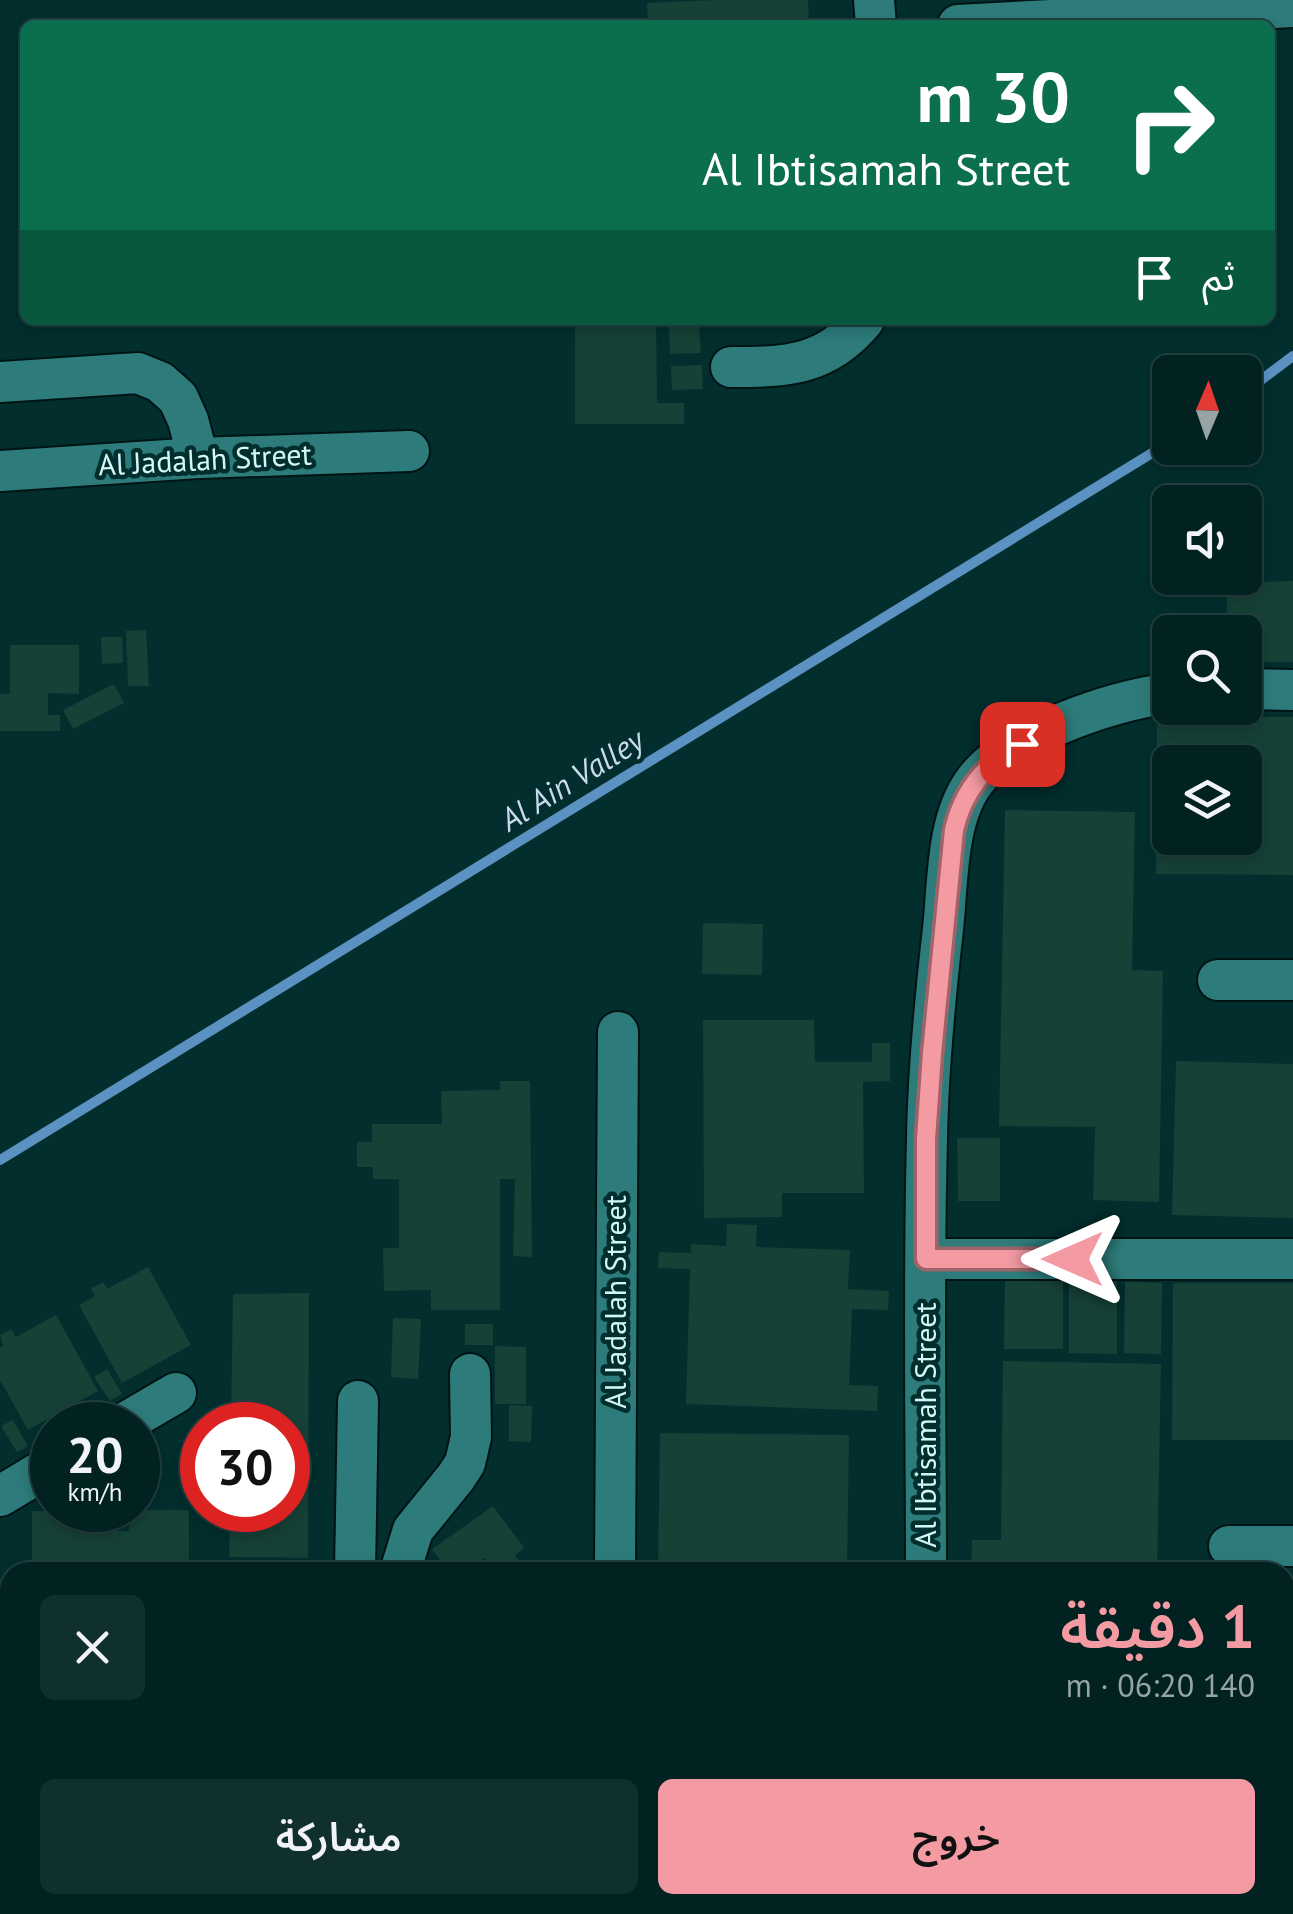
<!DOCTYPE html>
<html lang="ar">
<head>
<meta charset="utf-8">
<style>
  body { margin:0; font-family:"PT Sans","Noto Sans Arabic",sans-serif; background:#102f2f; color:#f1f3f6; direction:rtl; height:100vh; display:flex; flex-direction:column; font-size:38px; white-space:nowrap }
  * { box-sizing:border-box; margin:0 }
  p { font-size:32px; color:#96a4a5 }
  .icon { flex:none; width:55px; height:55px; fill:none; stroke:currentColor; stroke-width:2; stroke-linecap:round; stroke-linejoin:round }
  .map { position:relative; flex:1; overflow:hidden; direction:ltr }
  .drawer { position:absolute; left:0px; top:1562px; width:1295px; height:352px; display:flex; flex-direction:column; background:#022222; border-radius:30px 30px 0 0; box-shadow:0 5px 15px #0003,0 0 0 2px #233f40; direction:rtl }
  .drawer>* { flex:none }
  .banner { position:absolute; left:20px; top:20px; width:1255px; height:305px; border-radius:15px; box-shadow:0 5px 15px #0003,0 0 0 2px #233f40; direction:rtl; background:#0b6e4f; color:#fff; overflow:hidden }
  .needle { width:65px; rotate:2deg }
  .controls { position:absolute; left:1152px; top:355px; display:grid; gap:20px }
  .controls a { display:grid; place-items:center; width:110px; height:110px; border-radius:15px; background:#022222; box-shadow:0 5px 15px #0003,0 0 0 2px #233f40; font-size:50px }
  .speed { position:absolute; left:30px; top:1402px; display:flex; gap:20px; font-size:50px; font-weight:700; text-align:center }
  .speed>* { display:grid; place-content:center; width:130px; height:130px; border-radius:50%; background:#022222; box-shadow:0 5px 15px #0003,0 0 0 2px #233f40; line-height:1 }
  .speed small { font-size:25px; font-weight:400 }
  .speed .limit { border:15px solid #d22; background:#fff; color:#111 }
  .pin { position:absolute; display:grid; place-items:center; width:85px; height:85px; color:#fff; margin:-42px; border-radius:20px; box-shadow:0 5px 15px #0006 }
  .me { position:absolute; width:110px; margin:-55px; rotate:270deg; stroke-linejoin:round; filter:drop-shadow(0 0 8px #0008) }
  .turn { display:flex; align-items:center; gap:35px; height:210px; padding:0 40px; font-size:45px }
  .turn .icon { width:130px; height:130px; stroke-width:2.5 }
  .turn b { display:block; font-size:70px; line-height:85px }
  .then { display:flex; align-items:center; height:95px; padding:0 40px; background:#0003; gap:20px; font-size:38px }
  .round { display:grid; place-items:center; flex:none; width:105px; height:105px; border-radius:15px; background:#102f2f }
  .overview { display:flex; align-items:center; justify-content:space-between; height:170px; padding:0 40px }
  h1 { font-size:60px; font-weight:600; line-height:75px; color:#f49aa2 }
  .cta { display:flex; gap:20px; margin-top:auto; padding:20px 40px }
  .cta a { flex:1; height:115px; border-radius:15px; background:#f49aa2; color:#111; font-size:40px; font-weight:600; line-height:115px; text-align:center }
  .cta a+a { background:#102f2f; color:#f1f3f6 }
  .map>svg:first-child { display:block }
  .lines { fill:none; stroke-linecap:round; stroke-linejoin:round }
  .stream { stroke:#5c92c2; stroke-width:10 }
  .building { fill:#164136; fill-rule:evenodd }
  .minor-casing { stroke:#001414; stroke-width:44 }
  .minor { stroke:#2d7c7b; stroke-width:40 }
  .route-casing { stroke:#9f6469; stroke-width:25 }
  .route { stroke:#f49aa2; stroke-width:18 }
  .labels { text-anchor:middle; stroke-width:9; stroke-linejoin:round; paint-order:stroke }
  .street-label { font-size:30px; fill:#d3f7f6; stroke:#022e2e }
  .water-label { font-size:32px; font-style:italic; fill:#cadaed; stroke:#022e2e }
</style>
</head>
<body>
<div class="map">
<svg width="1293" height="1914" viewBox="0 0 1293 1914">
  <rect width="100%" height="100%" fill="#022e2e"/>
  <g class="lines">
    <!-- stream -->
    <g class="stream">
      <polyline points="1245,392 1293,356"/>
      <polyline points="0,1160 1170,442"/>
    </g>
  </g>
  <!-- building -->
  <g class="building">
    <polygon points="715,0 808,0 809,25 648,25 647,3"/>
    <polygon points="575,320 656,320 657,403 684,403 684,424 575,424"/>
    <polygon points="699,324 701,353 670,354 669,325"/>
    <polygon points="702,365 703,389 672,390 671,366"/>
    <polygon points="1293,581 1293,662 1245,662 1245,632 1228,632 1226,583"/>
    <polygon points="146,630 149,686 128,686 126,631"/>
    <polygon points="101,637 122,637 123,663 102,664"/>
    <polygon points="10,645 79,645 79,694 48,693 48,715 60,715 60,731 0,731 0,694 10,694"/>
    <polygon points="114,684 124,703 73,729 63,710"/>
    <path d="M1157,717H1293V875L1156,874ZM1170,762H1245V838H1170Z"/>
    <polygon points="1005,810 1135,812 1132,970 1163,971 1159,1202 1093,1200 1095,1127 999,1126"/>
    <polygon points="703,923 763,924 762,975 702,974"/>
    <polygon points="703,1020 814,1020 815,1062 872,1062 872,1043 890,1043 890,1081 863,1082 864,1193 782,1193 782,1217 704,1218"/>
    <polygon points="1176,1061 1293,1064 1293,1218 1172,1215"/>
    <polygon points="500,1081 530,1081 532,1257 513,1256 515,1179 500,1179 500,1310 431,1310 431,1290 384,1291 383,1248 399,1248 399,1179 373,1179 373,1167 357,1167 357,1142 372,1142 372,1124 442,1124 441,1091 500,1090"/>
    <polygon points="957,1138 1000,1138 1000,1201 958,1201"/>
    <polygon points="727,1224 757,1225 756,1247 850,1250 848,1289 889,1291 888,1310 852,1309 849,1385 878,1386 877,1411 686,1404 690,1269 658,1268 659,1252 691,1253 691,1244 726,1246"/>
    <polygon points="148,1267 191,1345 122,1383 79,1305 95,1296 91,1288 103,1282 107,1289"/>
    <polygon points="1005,1279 1063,1279 1063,1349 1004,1349"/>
    <polygon points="1069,1281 1117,1281 1117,1354 1069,1353"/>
    <polygon points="1125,1282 1162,1283 1161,1354 1124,1353"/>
    <polygon points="1173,1283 1293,1283 1293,1440 1172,1440"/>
    <polygon points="309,1293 308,1558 229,1557 230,1510 288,1510 288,1425 231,1425 233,1294"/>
    <polygon points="56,1315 98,1391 28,1430 0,1380 0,1347 3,1346 0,1335 11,1329 16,1337"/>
    <polygon points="393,1318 421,1319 418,1379 391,1377"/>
    <rect x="465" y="1324" width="28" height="21"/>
    <polygon points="495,1346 526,1347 526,1404 495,1404"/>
    <polygon points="1003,1361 1161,1364 1157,1572 971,1572 972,1540 1001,1540"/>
    <polygon points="107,1369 122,1394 110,1401 94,1377"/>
    <polygon points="509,1405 532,1406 531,1442 509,1441"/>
    <polygon points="13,1420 28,1446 17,1452 1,1426"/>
    <polygon points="660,1433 849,1435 847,1572 658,1572"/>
    <polygon points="493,1506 524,1548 515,1555 522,1564 510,1572 494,1572 484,1558 464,1572 448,1572 432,1549"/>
    <polygon points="129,1510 189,1510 189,1572 32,1572 32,1511 90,1511 90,1530 129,1531"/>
    <rect x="1285" y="1620" width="8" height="166"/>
  </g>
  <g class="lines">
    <!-- minor casing -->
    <g class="minor-casing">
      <g id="minor">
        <polyline points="874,0 876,25"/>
        <polyline points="958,25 1293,7"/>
        <path d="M731,367C787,367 826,366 864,320"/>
        <polyline points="0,382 138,373 160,382 178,398 188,420 198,458"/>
        <polyline points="0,471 198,458 409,451"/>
        <polyline points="1245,689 1293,690"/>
        <polyline points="1218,980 1293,980"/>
        <polyline points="926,1259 1293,1259"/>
        <polyline points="121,1425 176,1393"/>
        <polyline points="0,1496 52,1465"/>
        <polyline points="1229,1546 1293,1546"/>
        <polyline points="355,1572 358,1401"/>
        <polyline points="400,1572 413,1530 456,1477 465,1463 471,1437 470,1374"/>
        <polyline points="615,1572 618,1032"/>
        <path d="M926,1572C926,1429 923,1284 927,1140C928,1070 935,999 943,929C948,883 946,820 974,782C1009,734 1112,701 1170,693"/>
        <polyline points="0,1852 10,1851"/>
        <polyline points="1285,1865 1293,1865"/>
        <polyline points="613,1914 613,1905"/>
      </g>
    </g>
    <!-- minor -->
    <use href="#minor" class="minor"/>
  </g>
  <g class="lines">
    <!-- route casing -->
    <g class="route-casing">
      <path id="route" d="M1022,744C986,763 963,790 954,830L932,1053L926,1139V1259H1073"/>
    </g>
    <!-- route -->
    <use href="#route" class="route"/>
  </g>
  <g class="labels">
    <!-- street labels -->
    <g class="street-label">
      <text transform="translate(205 460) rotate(-3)" y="10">Al Jadalah Street</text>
      <text transform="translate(616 1302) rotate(-90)" y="10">Al Jadalah Street</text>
      <text transform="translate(926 1425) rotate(-90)" y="10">Al Ibtisamah Street</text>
    </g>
    <!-- water labels -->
    <g class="water-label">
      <text transform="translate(572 780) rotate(-32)" y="11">Al Ain Valley</text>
    </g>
  </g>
</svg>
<div class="controls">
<a><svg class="needle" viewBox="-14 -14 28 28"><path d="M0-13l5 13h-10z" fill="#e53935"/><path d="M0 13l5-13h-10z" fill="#96a4a5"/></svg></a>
<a><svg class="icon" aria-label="sound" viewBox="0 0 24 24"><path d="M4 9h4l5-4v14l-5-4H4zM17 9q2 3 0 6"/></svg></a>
<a><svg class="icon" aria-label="search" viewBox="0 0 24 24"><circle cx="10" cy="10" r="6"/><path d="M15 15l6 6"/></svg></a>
<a><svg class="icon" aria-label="layers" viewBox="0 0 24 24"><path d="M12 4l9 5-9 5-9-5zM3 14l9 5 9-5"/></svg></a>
</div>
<div class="speed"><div>20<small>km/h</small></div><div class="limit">30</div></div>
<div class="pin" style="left:1022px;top:744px;background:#d93025"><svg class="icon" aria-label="arrive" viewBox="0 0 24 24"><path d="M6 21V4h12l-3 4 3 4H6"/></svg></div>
<svg class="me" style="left:1073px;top:1259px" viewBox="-20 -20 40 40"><path d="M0-17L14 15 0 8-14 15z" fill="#f49aa2" stroke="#fff" stroke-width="4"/></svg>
<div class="banner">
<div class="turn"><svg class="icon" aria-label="right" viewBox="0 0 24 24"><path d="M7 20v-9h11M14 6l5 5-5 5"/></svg><div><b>30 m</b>Al Ibtisamah Street</div></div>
<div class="then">ثم<svg class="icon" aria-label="arrive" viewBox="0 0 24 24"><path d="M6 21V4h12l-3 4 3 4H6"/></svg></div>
</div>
<section class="drawer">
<div class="overview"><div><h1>1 دقيقة</h1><p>140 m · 06:20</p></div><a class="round"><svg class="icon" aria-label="close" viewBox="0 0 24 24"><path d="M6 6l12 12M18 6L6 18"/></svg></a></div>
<div class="cta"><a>خروج</a><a>مشاركة</a></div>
</section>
</div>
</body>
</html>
